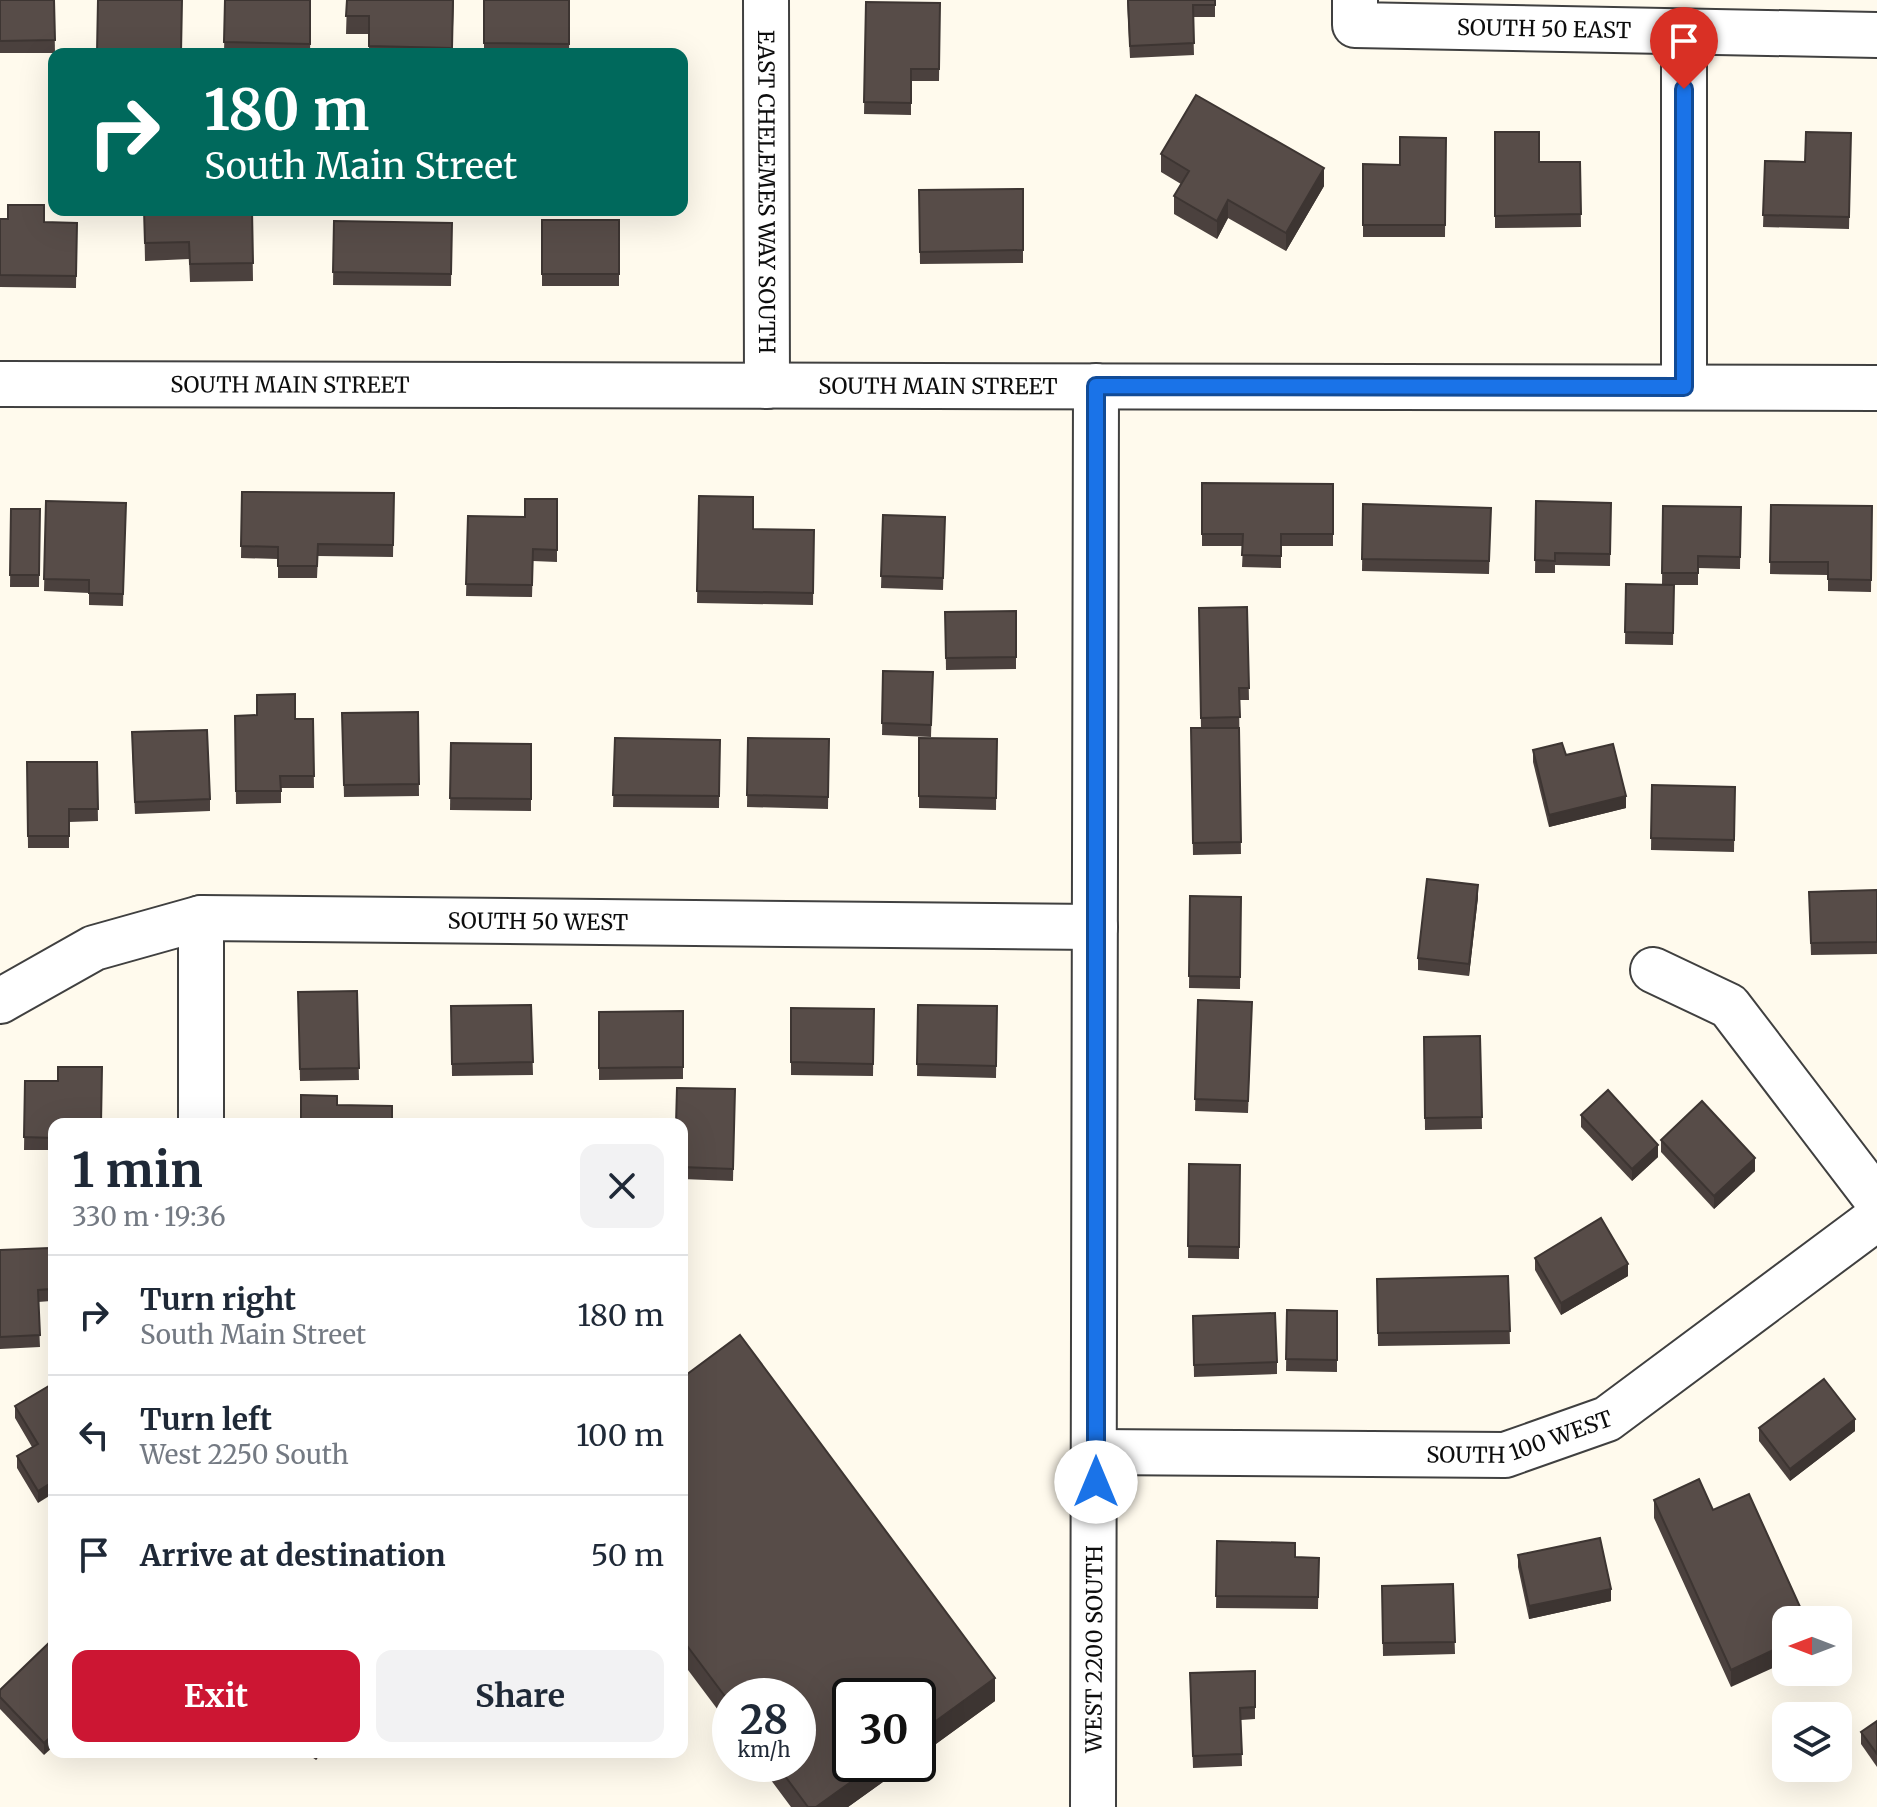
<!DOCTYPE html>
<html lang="en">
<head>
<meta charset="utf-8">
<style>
  body { margin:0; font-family:Merriweather,serif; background:#f2f2f3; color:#1f2937; height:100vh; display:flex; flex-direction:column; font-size:30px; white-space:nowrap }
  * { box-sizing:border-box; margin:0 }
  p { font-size:26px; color:#747a83 }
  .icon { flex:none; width:44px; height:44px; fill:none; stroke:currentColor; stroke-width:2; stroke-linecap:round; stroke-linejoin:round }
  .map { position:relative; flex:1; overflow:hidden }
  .side { position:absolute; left:48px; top:1118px; width:640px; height:640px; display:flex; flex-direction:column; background:#fff; border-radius:16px; box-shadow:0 8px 32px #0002 }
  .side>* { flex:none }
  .top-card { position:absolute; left:48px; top:48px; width:640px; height:168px; border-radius:16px; box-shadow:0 8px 32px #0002; background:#00695c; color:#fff; overflow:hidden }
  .needle { width:52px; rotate:270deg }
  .tools { position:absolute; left:1772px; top:1606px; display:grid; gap:16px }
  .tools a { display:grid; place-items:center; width:80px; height:80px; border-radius:16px; background:#fff; box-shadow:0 8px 32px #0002; font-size:40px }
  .speed { position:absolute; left:712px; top:1678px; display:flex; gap:16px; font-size:40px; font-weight:700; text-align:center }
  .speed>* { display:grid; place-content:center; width:104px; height:104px; border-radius:50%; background:#fff; box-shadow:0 8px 32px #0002; line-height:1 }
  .speed small { font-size:20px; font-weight:400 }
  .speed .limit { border:4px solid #111; border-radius:12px; background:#fff; color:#111 }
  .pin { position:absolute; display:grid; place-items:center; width:68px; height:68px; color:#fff; margin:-82px -34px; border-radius:50% 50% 50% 0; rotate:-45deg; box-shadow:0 0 8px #0007 }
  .pin .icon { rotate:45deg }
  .me { position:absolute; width:88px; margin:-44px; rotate:0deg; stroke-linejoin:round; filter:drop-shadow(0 0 6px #0008) }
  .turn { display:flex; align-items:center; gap:28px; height:168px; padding:0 24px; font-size:36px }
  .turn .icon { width:104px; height:104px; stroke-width:2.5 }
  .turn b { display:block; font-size:56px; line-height:68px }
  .round { display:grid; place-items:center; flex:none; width:84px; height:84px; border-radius:16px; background:#f2f2f3 }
  .overview { display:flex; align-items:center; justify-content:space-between; height:136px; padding:0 24px }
  h1 { font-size:48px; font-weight:700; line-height:60px }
  .cta { display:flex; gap:16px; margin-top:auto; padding:16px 24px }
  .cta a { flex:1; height:92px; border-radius:16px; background:#cc1633; color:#fff; font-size:32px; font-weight:700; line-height:92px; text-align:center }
  .cta a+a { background:#f2f2f3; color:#1f2937 }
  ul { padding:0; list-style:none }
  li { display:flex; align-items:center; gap:24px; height:120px; padding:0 24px; border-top:2px solid #e0e1e3 }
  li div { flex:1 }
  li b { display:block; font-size:30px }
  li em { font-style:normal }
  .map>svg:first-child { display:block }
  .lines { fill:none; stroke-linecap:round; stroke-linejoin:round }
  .minor-casing { stroke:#404040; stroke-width:48 }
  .minor { stroke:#fff; stroke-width:44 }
  .wall { fill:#4b413e }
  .shaded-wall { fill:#3d3532 }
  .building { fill:#574c48; stroke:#3d3532; stroke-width:2 }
  .route-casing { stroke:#114b97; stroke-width:20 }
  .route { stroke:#1a73e8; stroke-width:14 }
  .labels { text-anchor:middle; stroke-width:8; stroke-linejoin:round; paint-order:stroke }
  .street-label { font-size:22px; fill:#0d0d0d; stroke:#fff }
</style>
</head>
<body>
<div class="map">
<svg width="1877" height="1807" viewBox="0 0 1877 1807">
  <rect width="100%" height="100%" fill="#fffaed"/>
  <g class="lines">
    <!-- minor casing -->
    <g class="minor-casing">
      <g id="minor">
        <path id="s1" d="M766,0L767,386"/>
        <path id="s2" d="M1355,0V25L1877,35"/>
        <polyline points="1684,32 1684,387"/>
        <path id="s3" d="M0,384L1877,388"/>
        <polyline points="201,918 201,1124"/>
        <polyline points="1653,970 1729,1006 1877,1200"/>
        <path id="s4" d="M0,1001L94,948L201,918L1095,927"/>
        <path id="s5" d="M1096,1452L1505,1455L1607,1419L1877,1218"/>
        <path id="s6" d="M1093,1807C1097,1333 1092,860 1096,386"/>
      </g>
    </g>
    <!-- minor -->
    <use href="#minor" class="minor"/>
  </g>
  <!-- wall -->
  <g class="wall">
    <polygon points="0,0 54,0 55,53 0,53"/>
    <polygon points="98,0 182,54 97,54"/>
    <polygon points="225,0 311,0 310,54 224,54"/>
    <polygon points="347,0 454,0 452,54 369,54 369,34 346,34"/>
    <polygon points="484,0 570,0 569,54 484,54"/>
    <polygon points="1127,0 1215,0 1215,17 1193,17 1194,55 1130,58"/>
    <polygon points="866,2 940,3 939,81 911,81 911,115 864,114"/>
    <polygon points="1495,132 1539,162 1580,162 1581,227 1495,228"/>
    <polygon points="1851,133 1849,229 1763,227 1765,161 1805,162"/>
    <polygon points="1446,138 1445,237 1363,237 1363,164 1400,165"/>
    <polygon points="1161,154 1324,186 1286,251 1228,218 1217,239 1174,214 1174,196 1181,184 1161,172"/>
    <polygon points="1023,189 1023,263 920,264 919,190"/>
    <polygon points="144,210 252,210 253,281 190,282 189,259 145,261"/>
    <polygon points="0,219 44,222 77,223 76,288 0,287"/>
    <rect x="542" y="220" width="77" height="66"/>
    <polygon points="334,221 452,223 451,286 333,285"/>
    <polygon points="1202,483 1333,484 1333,546 1281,546 1281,568 1242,567 1243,546 1202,546"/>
    <polygon points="242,492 394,493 393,557 318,556 317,578 278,578 278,559 241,558"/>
    <polygon points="699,496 753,529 814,530 813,605 697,603"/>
    <polygon points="557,499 557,562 533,561 532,597 466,596 468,516 525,517"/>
    <polygon points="46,501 126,503 123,606 89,605 89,593 44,591"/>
    <polygon points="1536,501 1611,503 1610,566 1555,565 1555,573 1535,573"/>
    <polygon points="1363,504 1491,508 1489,574 1362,571"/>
    <polygon points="1771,505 1872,506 1871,592 1828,591 1828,575 1770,574"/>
    <polygon points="1663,506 1741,507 1740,569 1698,568 1698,585 1668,585 1674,585 1673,645 1625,644 1626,584 1662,585"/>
    <polygon points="11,509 40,509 39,587 10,587"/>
    <polygon points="883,515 945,517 943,590 881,588"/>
    <polygon points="1247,607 1249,700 1239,700 1241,854 1193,855 1191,728 1201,728 1199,608"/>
    <polygon points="1016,611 1016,669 946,670 945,612"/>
    <polygon points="883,671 933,672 931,737 882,735"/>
    <polygon points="418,712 419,796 344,797 342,713"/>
    <polygon points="235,716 313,719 314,788 281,788 281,803 236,804"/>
    <polygon points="615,738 720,740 719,808 613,807"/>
    <polygon points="748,738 829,739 828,809 747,807"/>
    <polygon points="919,738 997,739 996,810 919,808"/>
    <polygon points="451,743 531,744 531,811 450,810"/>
    <polygon points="132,745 210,799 210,811 135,814"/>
    <polygon points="1533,750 1626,808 1549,827 1533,762"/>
    <polygon points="27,762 97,762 98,821 69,822 69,848 28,848"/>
    <polygon points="1652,785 1735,787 1734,852 1651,850"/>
    <polygon points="1877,890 1877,954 1811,955 1809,892"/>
    <polygon points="1190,896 1241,897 1240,989 1189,988"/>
    <polygon points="1478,897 1469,976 1418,970 1418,958"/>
    <polygon points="357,991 359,1080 300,1081 298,992"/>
    <polygon points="1198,1000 1252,1002 1248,1113 1195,1111"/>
    <polygon points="531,1005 533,1075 452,1076 451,1006"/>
    <polygon points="918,1005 997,1006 996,1078 917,1076"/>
    <polygon points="791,1008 874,1009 873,1076 791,1075"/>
    <polygon points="683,1011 683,1079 599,1080 599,1012"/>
    <polygon points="1480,1036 1482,1129 1425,1130 1424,1037"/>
    <polygon points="25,1081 58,1081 54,1124 54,1150 24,1150"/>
    <polygon points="735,1089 733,1181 682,1179 682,1124"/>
    <polygon points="1581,1115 1658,1157 1632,1181 1581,1127"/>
    <polygon points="1661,1140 1755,1171 1714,1209 1661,1152"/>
    <polygon points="1189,1164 1240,1165 1239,1259 1188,1258"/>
    <polygon points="0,1250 51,1289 51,1301 38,1302 40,1347 0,1349"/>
    <polygon points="1535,1258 1628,1276 1561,1315 1535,1270"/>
    <polygon points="1508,1276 1510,1344 1378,1346 1377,1279"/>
    <polygon points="1287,1310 1337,1311 1337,1372 1286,1371"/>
    <polygon points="1193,1316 1277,1362 1277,1374 1194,1377"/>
    <polygon points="682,1378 995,1701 918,1757 918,1696 850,1764 908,1764 848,1807 791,1807 759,1764 798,1764 730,1696 730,1726 682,1662"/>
    <polygon points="54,1383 38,1503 17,1468 17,1456 32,1447 15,1418 15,1406"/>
    <polygon points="1759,1428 1855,1431 1790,1481 1759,1441"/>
    <polygon points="1749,1494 1731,1687 1654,1518 1654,1500 1713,1510"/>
    <polygon points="1217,1541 1295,1557 1319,1558 1318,1609 1216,1608"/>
    <polygon points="1518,1555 1611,1601 1529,1619 1518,1567"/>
    <polygon points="1453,1584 1455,1654 1383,1656 1382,1586"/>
    <polygon points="52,1640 44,1755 0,1709 0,1690"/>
    <polygon points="1255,1671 1255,1719 1241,1720 1242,1766 1193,1768 1190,1673"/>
    <polygon points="1877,1721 1877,1767 1861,1744 1861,1732"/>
    <polygon points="305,1752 322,1752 316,1760"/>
  </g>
  <!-- shaded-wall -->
  <g class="shaded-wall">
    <polygon points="1324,168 1324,186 1286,251 1286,233"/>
    <polygon points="1228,200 1228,218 1217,239 1217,221"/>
    <polygon points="1626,796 1626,808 1549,827 1549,815"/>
    <polygon points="1478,885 1478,897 1469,976 1469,964"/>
    <polygon points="1658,1145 1658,1157 1632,1181 1632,1169"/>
    <polygon points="1755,1158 1755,1171 1714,1209 1714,1196"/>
    <polygon points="1628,1264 1628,1276 1561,1315 1561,1303"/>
    <polygon points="1855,1419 1855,1431 1790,1481 1790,1469"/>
    <polygon points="54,1481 54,1493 38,1503 38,1491"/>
    <polygon points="1611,1589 1611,1601 1529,1619 1529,1606"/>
    <polygon points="1786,1644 1786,1662 1731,1687 1731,1670"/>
    <polygon points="995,1678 995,1701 918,1757 918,1734"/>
    <polygon points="54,1734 54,1746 44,1755 44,1743"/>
    <polygon points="316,1752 322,1752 316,1760"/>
    <polygon points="876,1764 908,1764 848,1807 816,1807"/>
  </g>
  <!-- building -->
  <g class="building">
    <polygon points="0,0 54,0 55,40 0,41"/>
    <polygon points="98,0 182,0 181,53 97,52"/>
    <polygon points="225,0 310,0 310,44 224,42"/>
    <polygon points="347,0 453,0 452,48 369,46 369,16 346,16"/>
    <polygon points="484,0 569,0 569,44 484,43"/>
    <polygon points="1128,0 1215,0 1215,5 1193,5 1194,43 1130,46"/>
    <polygon points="866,2 940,3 939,69 911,69 911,103 864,102"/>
    <polygon points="1196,95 1324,168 1286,233 1228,200 1217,221 1174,196 1189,171 1161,154"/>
    <polygon points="1495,132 1539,132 1539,162 1580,162 1581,214 1495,216"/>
    <polygon points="1806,132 1851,133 1849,217 1763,215 1765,161 1805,162"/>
    <polygon points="1400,137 1446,138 1445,225 1363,225 1363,164 1400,165"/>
    <polygon points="1023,189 1023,250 920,252 919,190"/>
    <polygon points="8,205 44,205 44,222 77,223 76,276 0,275 0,219 8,219"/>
    <polygon points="144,210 252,210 253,263 190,264 189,242 145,243"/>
    <rect x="542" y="220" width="77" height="54"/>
    <polygon points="334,221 452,223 451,274 333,272"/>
    <polygon points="1202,483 1333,484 1333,534 1281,534 1281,556 1242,555 1243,534 1202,534"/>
    <polygon points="242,492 394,493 393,545 318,544 317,566 278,566 278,547 241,546"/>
    <polygon points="699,496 753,497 753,529 814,530 813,593 697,591"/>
    <polygon points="525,499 557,499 557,550 533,549 532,585 466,584 468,516 525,517"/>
    <polygon points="46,501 126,503 123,594 89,593 89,580 44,579"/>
    <polygon points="1536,501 1611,503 1610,554 1555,553 1555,561 1535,560"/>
    <polygon points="1363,504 1491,508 1489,561 1362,559"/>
    <polygon points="1771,505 1872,506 1871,580 1828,579 1828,562 1770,562"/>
    <polygon points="1663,506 1741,507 1740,557 1698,556 1698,573 1662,573"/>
    <polygon points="11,509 40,509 39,575 10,575"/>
    <polygon points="883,515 945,517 943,578 881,576"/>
    <polygon points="1626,584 1674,585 1673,633 1625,632"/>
    <polygon points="1247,607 1249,688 1239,688 1240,717 1201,718 1199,608"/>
    <polygon points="1016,611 1016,657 946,658 945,612"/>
    <polygon points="883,671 933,672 931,725 882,723"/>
    <polygon points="295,694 295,719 313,719 314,776 280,776 281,791 236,791 235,716 257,715 257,695"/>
    <polygon points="418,712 419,784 344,785 342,713"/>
    <polygon points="1191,728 1239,728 1241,842 1193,843"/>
    <polygon points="207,730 210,799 135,802 132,732"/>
    <polygon points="615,738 720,740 719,796 613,795"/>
    <polygon points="748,738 829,739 828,797 747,795"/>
    <polygon points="919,738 997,739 996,798 919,796"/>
    <polygon points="451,743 531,744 531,799 450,798"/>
    <polygon points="1562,743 1566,755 1613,744 1626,796 1549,815 1533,750"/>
    <polygon points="27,762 97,762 98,809 69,809 69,836 28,836"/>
    <polygon points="1652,785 1735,787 1734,840 1651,838"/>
    <polygon points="1427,879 1478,885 1469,964 1418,958"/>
    <polygon points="1877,890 1877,942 1811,943 1809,892"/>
    <polygon points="1190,896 1241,897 1240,977 1189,976"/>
    <polygon points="357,991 359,1068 300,1069 298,992"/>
    <polygon points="1198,1000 1252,1002 1248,1101 1195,1099"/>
    <polygon points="531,1005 533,1062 452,1064 451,1006"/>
    <polygon points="918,1005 997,1006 996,1066 917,1064"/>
    <polygon points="791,1008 874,1009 873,1064 791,1062"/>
    <polygon points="683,1011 683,1067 599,1068 599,1012"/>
    <polygon points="1480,1036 1482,1117 1425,1118 1424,1037"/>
    <polygon points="58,1067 102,1067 101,1124 54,1124 54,1138 24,1137 25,1081 58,1081"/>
    <polygon points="677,1088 735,1089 733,1169 682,1167 682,1124 676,1124"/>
    <polygon points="1608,1090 1658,1145 1632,1169 1581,1115"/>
    <polygon points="301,1095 337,1096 337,1105 392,1106 392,1124 301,1124"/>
    <polygon points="1702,1101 1755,1158 1714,1196 1661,1140"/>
    <polygon points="1189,1164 1240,1165 1239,1247 1188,1246"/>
    <polygon points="1601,1218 1628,1264 1561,1303 1535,1258"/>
    <polygon points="49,1248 51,1289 38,1290 40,1335 0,1337 0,1250"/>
    <polygon points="1508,1276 1510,1331 1378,1333 1377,1279"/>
    <polygon points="1287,1310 1337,1311 1337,1360 1286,1359"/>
    <polygon points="1275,1313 1277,1362 1194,1365 1193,1316"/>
    <polygon points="740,1335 995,1678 918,1734 918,1696 850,1696 850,1764 876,1764 816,1807 808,1807 776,1764 798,1764 798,1696 730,1696 730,1703 682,1639 682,1378"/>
    <polygon points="1824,1379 1855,1419 1790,1469 1759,1428"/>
    <polygon points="54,1383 54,1481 38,1491 17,1456 38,1444 15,1406"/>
    <polygon points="1699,1479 1713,1510 1749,1494 1806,1620 1786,1620 1786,1644 1731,1670 1654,1500"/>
    <polygon points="1600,1538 1611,1589 1529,1606 1518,1555"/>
    <polygon points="1217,1541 1295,1543 1295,1557 1319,1558 1318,1597 1216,1596"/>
    <polygon points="1453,1584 1455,1642 1383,1643 1382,1586"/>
    <polygon points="52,1640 54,1642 54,1734 44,1743 0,1697 0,1690"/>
    <polygon points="1255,1671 1255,1707 1240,1708 1242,1754 1193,1756 1190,1673"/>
    <polygon points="1877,1721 1877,1754 1861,1732"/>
  </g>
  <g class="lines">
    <!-- route casing -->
    <g class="route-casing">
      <polyline id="route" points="1096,1482 1096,386 1684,387 1684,89"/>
    </g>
    <!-- route -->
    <use href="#route" class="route"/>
  </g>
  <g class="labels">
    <!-- street labels -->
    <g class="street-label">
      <text dy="8" stroke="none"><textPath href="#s2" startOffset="214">SOUTH 50 EAST</textPath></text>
      <text dy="8" stroke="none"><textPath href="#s1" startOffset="192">EAST CHELEMES WAY SOUTH</textPath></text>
      <text dy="8" stroke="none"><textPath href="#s3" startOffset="290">SOUTH MAIN STREET</textPath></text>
      <text dy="8" stroke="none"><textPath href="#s3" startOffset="938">SOUTH MAIN STREET</textPath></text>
      <text dy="8" stroke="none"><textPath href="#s4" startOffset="556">SOUTH 50 WEST</textPath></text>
      <text dy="8" stroke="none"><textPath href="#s5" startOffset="426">SOUTH 100 WEST</textPath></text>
      <text dy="8" stroke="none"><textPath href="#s6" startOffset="158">WEST 2200 SOUTH</textPath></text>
    </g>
  </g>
</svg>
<div class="tools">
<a><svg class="needle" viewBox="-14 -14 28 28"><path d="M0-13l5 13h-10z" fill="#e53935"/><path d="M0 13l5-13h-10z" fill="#747a83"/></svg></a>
<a><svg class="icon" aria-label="layers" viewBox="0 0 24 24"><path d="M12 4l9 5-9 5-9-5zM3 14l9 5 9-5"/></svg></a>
</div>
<div class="speed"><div>28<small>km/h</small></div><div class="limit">30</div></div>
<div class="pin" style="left:1684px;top:89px;background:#d93025"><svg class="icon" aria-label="arrive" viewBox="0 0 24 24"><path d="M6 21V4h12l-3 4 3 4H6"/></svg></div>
<svg class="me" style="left:1096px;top:1482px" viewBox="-20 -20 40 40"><circle r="19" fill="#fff"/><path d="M0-13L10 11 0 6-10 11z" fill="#1a73e8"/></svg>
<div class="top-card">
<div class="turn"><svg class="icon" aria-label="right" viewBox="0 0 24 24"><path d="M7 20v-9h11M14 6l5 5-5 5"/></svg><div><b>180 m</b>South Main Street</div></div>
</div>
<section class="side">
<div class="overview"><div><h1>1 min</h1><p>330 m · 19:36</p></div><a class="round"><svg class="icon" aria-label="close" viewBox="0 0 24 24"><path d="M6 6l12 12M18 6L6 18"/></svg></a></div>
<ul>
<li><svg class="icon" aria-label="right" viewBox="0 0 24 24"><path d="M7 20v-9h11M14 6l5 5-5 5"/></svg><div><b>Turn right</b><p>South Main Street</p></div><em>180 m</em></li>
<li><svg class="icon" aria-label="left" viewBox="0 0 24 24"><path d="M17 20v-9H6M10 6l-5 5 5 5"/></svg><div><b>Turn left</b><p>West 2250 South</p></div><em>100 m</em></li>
<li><svg class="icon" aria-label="arrive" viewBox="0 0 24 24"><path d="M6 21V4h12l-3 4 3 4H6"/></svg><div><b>Arrive at destination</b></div><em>50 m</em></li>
</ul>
<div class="cta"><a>Exit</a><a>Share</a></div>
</section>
</div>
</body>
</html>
